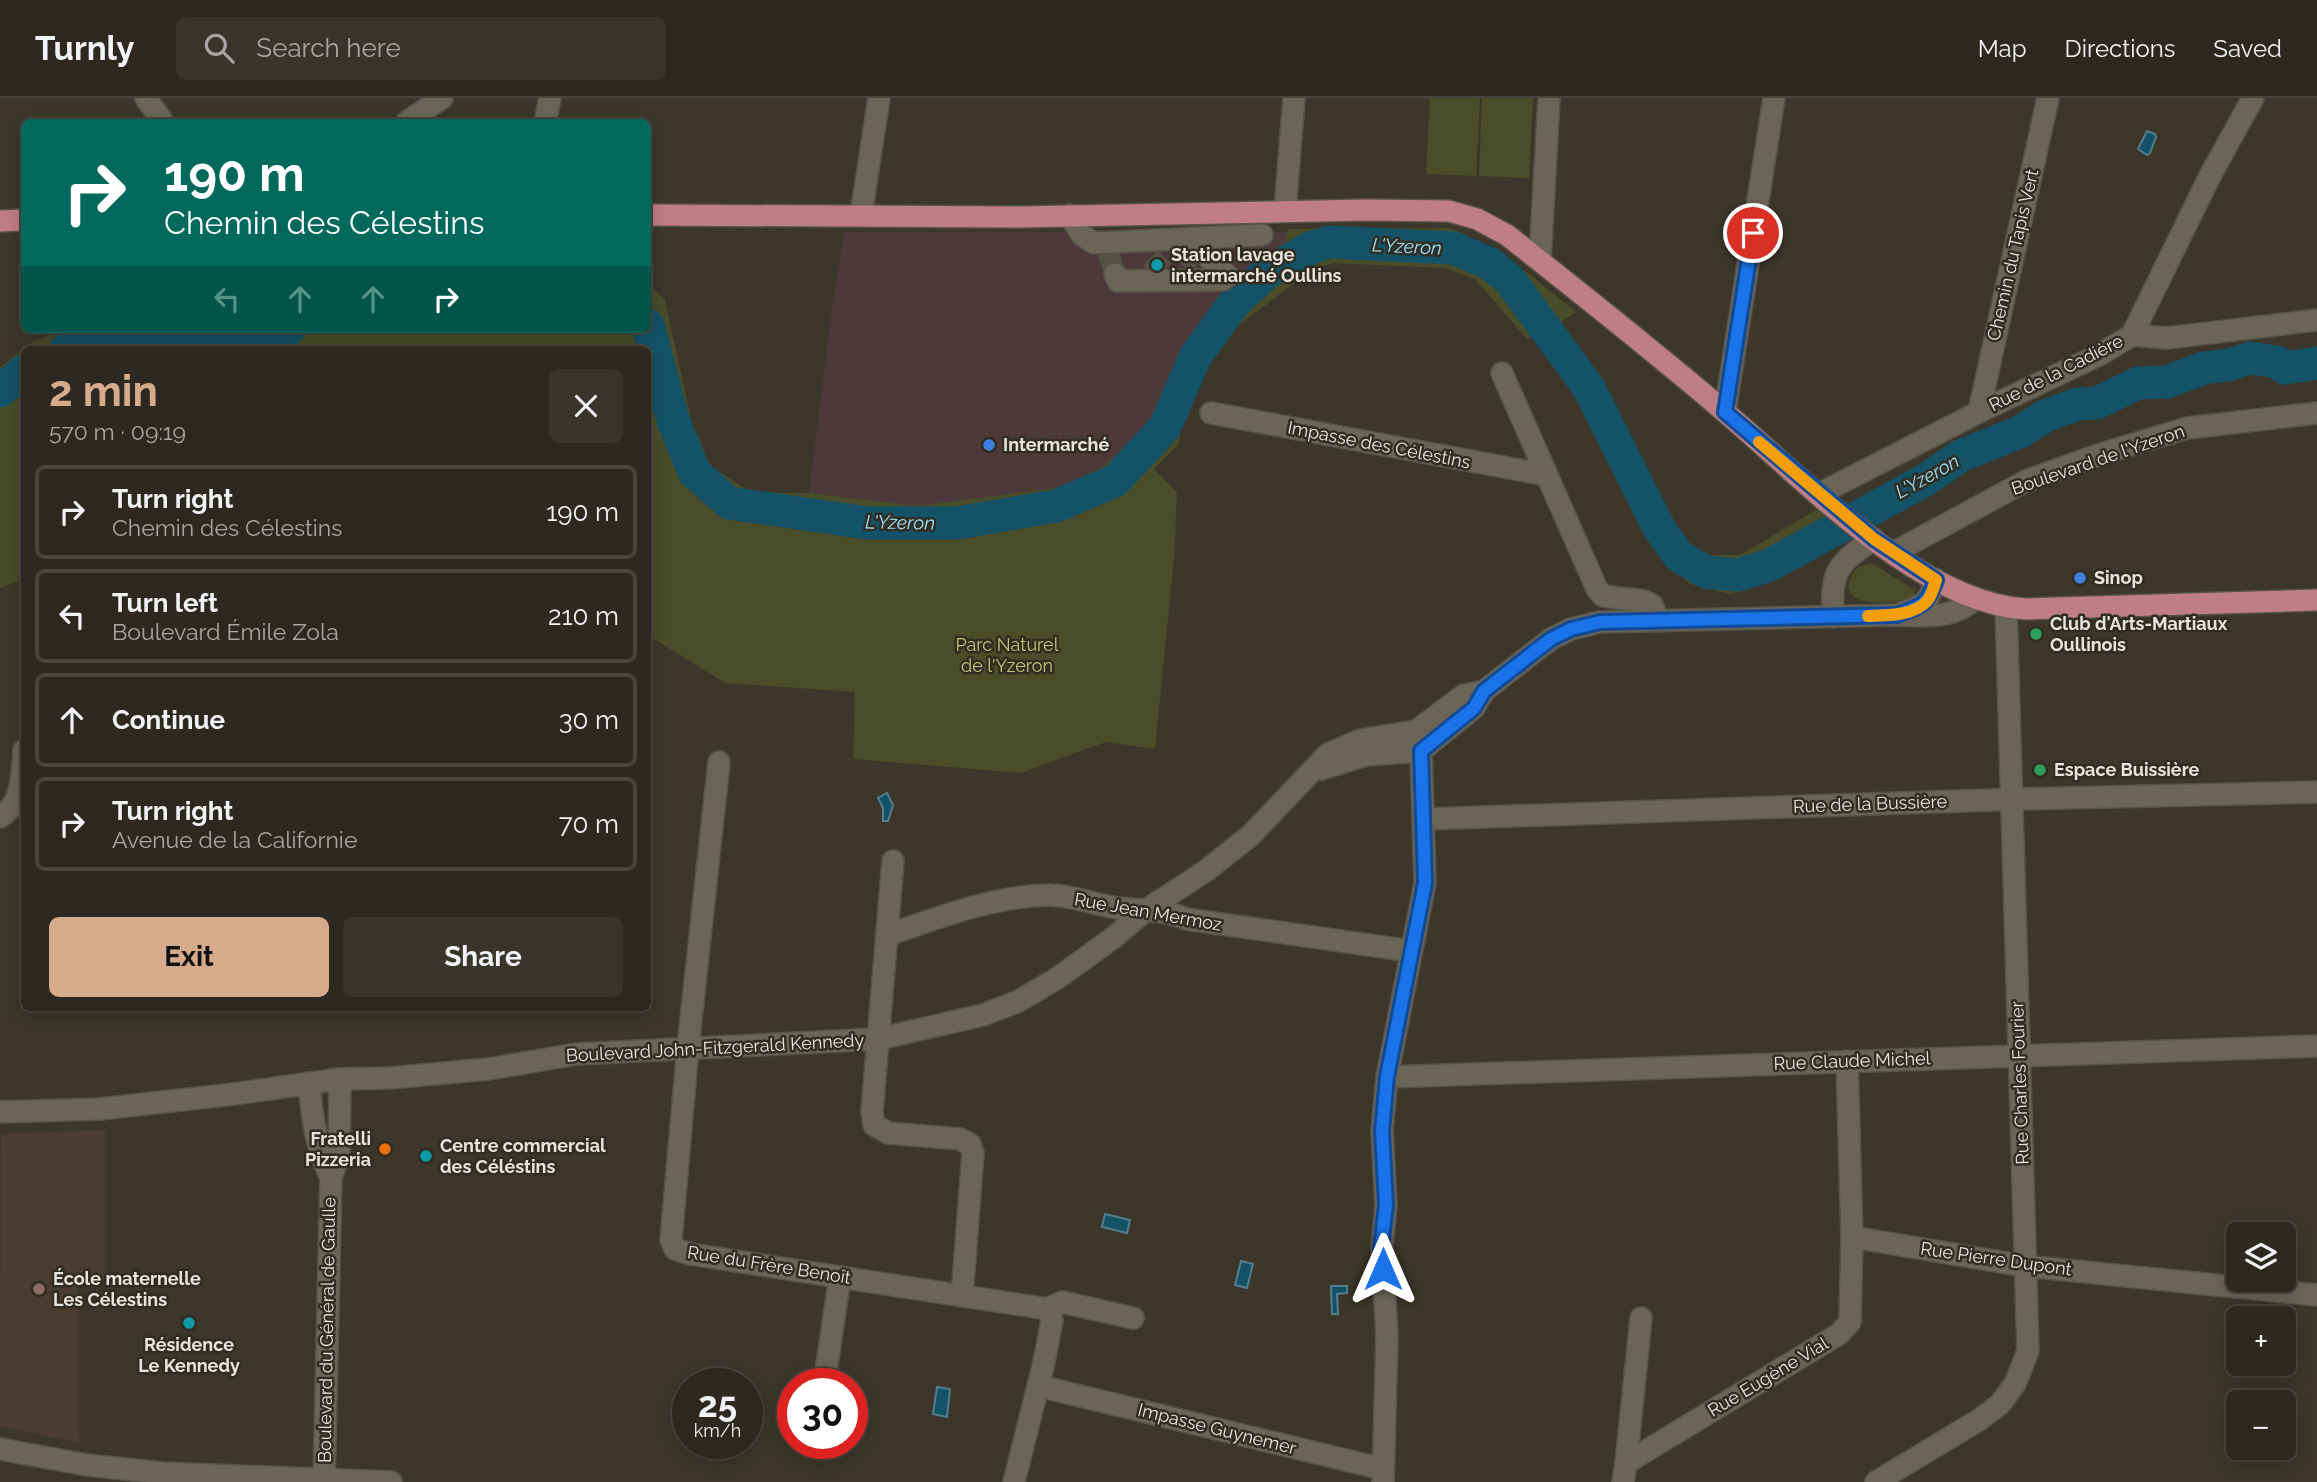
<!DOCTYPE html>
<html lang="en">
<head>
<meta charset="utf-8">
<style>
  body { margin:0; font-family:Raleway,sans-serif; background:#39352d; color:#f1f3f6; height:100vh; display:flex; flex-direction:column; font-size:26px; white-space:nowrap }
  * { box-sizing:border-box; margin:0 }
  p { font-size:23px; color:#a7a6a5 }
  .icon { flex:none; width:38px; height:38px; fill:none; stroke:currentColor; stroke-width:2; stroke-linecap:round; stroke-linejoin:round }
  .map { position:relative; flex:1; overflow:hidden }
  .panel { position:absolute; left:21px; top:248px; width:630px; height:665px; display:flex; flex-direction:column; background:#2d2920; border-radius:10px; box-shadow:0 4px 18px #0003,0 0 0 2px #48453e }
  .panel>* { flex:none }
  .hud { position:absolute; left:21px; top:21px; width:630px; height:214px; border-radius:10px; box-shadow:0 4px 18px #0003,0 0 0 2px #48453e; background:#00695c; color:#fff; overflow:hidden }
  .fabs { position:absolute; left:2226px; top:1124px; display:grid; gap:14px }
  .fabs a { display:grid; place-items:center; width:70px; height:70px; border-radius:10px; background:#2d2920; box-shadow:0 4px 18px #0003,0 0 0 2px #48453e; font-size:35px }
  .speed { position:absolute; left:672px; top:1270px; display:flex; gap:14px; font-size:35px; font-weight:700; text-align:center }
  .speed>* { display:grid; place-content:center; width:91px; height:91px; border-radius:50%; background:#2d2920; box-shadow:0 4px 18px #0003,0 0 0 2px #48453e; line-height:1 }
  .speed small { font-size:18px; font-weight:400 }
  .speed .limit { border:10px solid #d22; background:#fff; color:#111 }
  .pin { position:absolute; display:grid; place-items:center; width:60px; height:60px; color:#fff; margin:-30px; border:4px solid #fff; border-radius:50%; box-shadow:0 2px 7px #0007 }
  .me { position:absolute; width:77px; margin:-38px; rotate:0deg; stroke-linejoin:round; filter:drop-shadow(0 0 5px #0008) }
  .turn { display:flex; align-items:center; gap:24px; height:147px; padding:0 28px; font-size:32px }
  .turn .icon { width:91px; height:91px; stroke-width:2.5 }
  .turn b { display:block; font-size:49px; line-height:60px }
  .lanes { display:flex; align-items:center; height:66px; padding:0 28px; background:#0003; justify-content:center; gap:35px; direction:ltr }
  .lanes .off { opacity:.35 }
  .round { display:grid; place-items:center; flex:none; width:74px; height:74px; border-radius:10px; background:#39352d }
  .headline { display:flex; align-items:center; justify-content:space-between; height:119px; padding:0 28px }
  h1 { font-size:42px; font-weight:700; line-height:52px; color:#d6ab8b }
  .cta { display:flex; gap:14px; margin-top:auto; padding:14px 28px }
  .cta a { flex:1; height:80px; border-radius:10px; background:#d6ab8b; color:#111; font-size:28px; font-weight:700; line-height:80px; text-align:center }
  .cta a+a { background:#39352d; color:#f1f3f6 }
  ul { padding:0; list-style:none }
  li { display:flex; align-items:center; gap:21px; height:94px; margin:0 14px 10px; padding:0 14px; border:4px solid #48453e; border-radius:10px }
  li div { flex:1 }
  li b { display:block; font-size:26px }
  li em { font-style:normal }
  header { display:flex; align-items:center; gap:42px; box-sizing:border-box; height:98px; padding:0 35px; background:#2d2920; border-bottom:2px solid #48453e }
  header strong { font-size:33px }
  nav { display:flex; gap:38px; margin-inline-start:auto; font-size:24px }
  .search { width:490px; height:63px; background:#39352d; display:flex; align-items:center; gap:18px; box-sizing:border-box; padding:0 24px; border-radius:10px; color:#a7a6a5; font-size:26px }
  .map>svg:first-child { display:block }
  .commercial { fill:#4e393a }
  .education { fill:#4a3c2e }
  .green { fill:#494d2a }
  .water { fill:#135267; stroke:#537e8b; stroke-width:2 }
  .lines { fill:none; stroke-linecap:round; stroke-linejoin:round }
  .river { stroke:#135267; stroke-width:33 }
  .minor-tunnel { stroke:#565145; stroke-width:21; stroke-dasharray:21 10; stroke-linecap:butt }
  .minor-casing { stroke:#565248; stroke-width:24 }
  .major-casing { stroke:#565248; stroke-width:24 }
  .minor { stroke:#6b6558; stroke-width:21 }
  .major { stroke:#bf7e84; stroke-width:21 }
  .route-casing { stroke:#114b97; stroke-width:18 }
  .route { stroke:#1a73e8; stroke-width:12 }
  .slow { stroke:#f59e0b; stroke-width:12 }
  .culture-dot { fill:#0f9aa8; stroke:#322d21; stroke-width:2.5 }
  .shop-dot { fill:#3f7fe0; stroke:#322d21; stroke-width:2.5 }
  .leisure-dot { fill:#2e9e5b; stroke:#322d21; stroke-width:2.5 }
  .food-dot { fill:#e8710a; stroke:#322d21; stroke-width:2.5 }
  .education-dot { fill:#8d6e63; stroke:#322d21; stroke-width:2.5 }
  .labels { text-anchor:middle; stroke-width:5; stroke-linejoin:round; paint-order:stroke }
  .poi-label { font-size:18px; font-weight:bold; fill:#e9e5de; stroke:#322d21; text-anchor:start }
  .street-label { font-size:18px; fill:#e9e5de; stroke:#322d21 }
  .park-label { font-size:18px; fill:#bfc679; stroke:#322d21 }
  .water-label { font-size:19px; font-style:italic; fill:#9ae0fd; stroke:#322d21 }
</style>
</head>
<body>
<header>
<strong>Turnly</strong>
<div class="search"><svg class="icon" aria-label="search" viewBox="0 0 24 24"><circle cx="10" cy="10" r="6"/><path d="M15 15l6 6"/></svg>Search here</div>
<nav><a>Map</a><a>Directions</a><a>Saved</a></nav>
</header>
<div class="map">
<svg width="2317" height="1384" viewBox="0 0 2317 1384">
  <rect width="100%" height="100%" fill="#3c372a"/>
  <!-- commercial -->
  <polygon class="commercial" points="844,134 1286,134 1287,144 1234,182 1185,246 1156,317 1132,344 1103,368 1070,388 918,408 809,395 832,211"/>
  <!-- education -->
  <polygon class="education" points="105,1032 106,1182 78,1185 79,1345 0,1328 1,1036"/>
  <!-- green -->
  <g class="green">
    <polygon points="1430,0 1480,0 1476,78 1426,76"/>
    <polygon points="1482,0 1533,0 1529,80 1479,78"/>
    <path d="M1449,130C1498,148 1536,181 1576,214L1561,224L1606,287L1637,356L1686,443L1698,453L1712,457H1740L1826,406L1860,435L1746,492L1730,496L1690,486L1665,463L1646,433L1586,315L1532,238L1527,241L1475,181L1445,170L1333,165L1313,171L1239,227L1218,251L1184,318L1178,347L1154,371L1177,395L1174,461L1155,651L1106,644L1020,675L853,661L855,594L725,585L648,537V252H24V483H18L0,490V269L34,243L69,231H648V185L665,202L691,322L710,368L752,395H809L918,408L1070,388L1103,368L1132,344L1156,317L1185,246L1234,182L1287,144L1286,134L1290,131Z"/>
    <path d="M1870,466L1875,467L1915,492V500L1912,502C1893,503 1856,512 1848,490C1850,476 1856,467 1870,466Z"/>
  </g>
  <!-- water -->
  <g class="water">
    <polygon points="2147,33 2155,36 2156,39 2150,55 2147,57 2138,51"/>
    <polygon points="887,695 893,707 888,723 883,723 883,710 878,700"/>
    <polygon points="1105,1116 1130,1122 1127,1135 1102,1129"/>
    <polygon points="1241,1163 1253,1166 1247,1190 1235,1187"/>
    <polygon points="1331,1188 1347,1188 1347,1195 1337,1196 1338,1216 1332,1216"/>
    <polygon points="937,1289 950,1291 947,1319 933,1316"/>
  </g>
  <g class="lines">
    <!-- river -->
    <g class="river">
      <polyline points="648,227 673,322 694,374 729,405 867,425 957,425 1056,408 1115,383 1165,329 1195,259 1234,205 1265,176 1310,150 1329,144 1453,150 1489,165 1509,181 1589,290 1659,430 1679,458 1706,474 1738,477 1770,467 1927,381 1960,358 2020,334 2045,318 2078,306 2097,305 2138,285 2167,284 2204,270 2228,267 2251,260 2277,264 2285,270 2317,265"/>
      <polyline points="65,252 102,235 266,237 289,231"/>
      <polyline points="0,293 24,273"/>
    </g>
    <!-- minor-tunnel -->
    <g class="minor-tunnel">
      <polyline points="1108,154 1115,176"/>
      <polyline points="1184,154 1197,166"/>
      <polyline points="1150,160 1164,173"/>
    </g>
    <!-- minor casing -->
    <g class="minor-casing">
      <g id="minor">
        <polyline points="146,0 163,24"/>
        <polyline points="407,24 442,0"/>
        <polyline points="545,24 550,0"/>
        <polyline points="1285,113 1294,0"/>
        <polyline points="861,117 879,0"/>
        <polyline points="1069,117 1082,137 1094,145 1262,137"/>
        <polyline points="1189,141 1228,178"/>
        <polyline points="1540,163 1549,0"/>
        <polyline points="1115,176 1118,183 1223,182"/>
        <polyline points="2132,237 2167,240 2317,222"/>
        <polyline points="1502,275 1597,491 1603,498 1644,503 1652,507 1658,523"/>
        <polyline points="1725,314 1774,0"/>
        <polyline points="1979,314 2048,0"/>
        <polyline points="1211,315 1547,377"/>
        <polyline points="1819,396 1979,314 2101,256 2132,237 2211,76 2253,0"/>
        <polyline points="1893,455 2026,383 2098,357 2187,330 2317,315"/>
        <path d="M1902,515C1926,505 1927,507 1936,482"/>
        <path d="M1833,519C1831,472 1837,466 1874,441"/>
        <polyline points="719,664 688,949 671,1142 675,1151 690,1156 1048,1211 1052,1223 1044,1264 1014,1384"/>
        <path d="M1321,671L1366,657L1421,653L1474,610L1484,593L1551,541L1571,531L1600,524L1897,517C1926,518 1953,522 1976,500"/>
        <path d="M0,719C23,705 22,676 24,652"/>
        <polyline points="1424,721 2020,701 2317,694"/>
        <polyline points="893,763 872,1014 874,1027 888,1035 960,1041 970,1046 973,1055 962,1198"/>
        <path d="M888,837C939,819 995,798 1049,797C1072,797 1095,807 1118,810C1142,813 1164,811 1186,821L1411,853"/>
        <polyline points="1387,979 2317,948"/>
        <path d="M309,985C312,1019 316,1049 331,1080"/>
        <polyline points="0,1014 100,1011 226,997 340,981 389,980 489,971 576,956 878,941 983,917 1019,903 1059,879 1113,840 1146,812 1207,772 1251,737 1328,656 1360,642 1416,633 1464,597 1484,593"/>
        <polyline points="1852,1139 2025,1168 2317,1197"/>
        <polyline points="1048,1211 1062,1204 1133,1220"/>
        <polyline points="824,1286 840,1179"/>
        <polyline points="1051,1291 1383,1371"/>
        <polyline points="0,1351 87,1367 162,1375 391,1384"/>
        <polyline points="1626,1365 1641,1220"/>
        <polyline points="324,1384 331,1080 339,1057 340,981"/>
        <polyline points="1383,1384 1387,1239 1382,1149 1386,1107 1382,1033 1387,979 1425,785 1421,653 1416,633"/>
        <polyline points="1623,1384 1626,1365 1839,1236 1850,1224 1852,1139 1847,963"/>
        <polyline points="1876,1384 1979,1322 2000,1306 2015,1286 2028,1253 2006,509"/>
      </g>
    </g>
    <!-- major casing -->
    <g class="major-casing">
      <g id="major">
        <path d="M648,117L1019,119L1366,112L1449,113L1477,121L1507,137C1580,195 1654,253 1725,314C1803,380 1919,505 2026,511L2317,502"/>
        <polyline points="0,123 24,122"/>
      </g>
    </g>
    <!-- minor -->
    <use href="#minor" class="minor"/>
    <!-- major -->
    <use href="#major" class="major"/>
  </g>
  <g class="lines">
    <!-- route casing -->
    <g class="route-casing">
      <path id="route" d="M1383,1171L1381,1149L1386,1107L1382,1033L1387,979L1425,785L1421,653L1474,610L1484,593L1551,541L1571,531L1600,524L1897,517C1923,507 1926,509 1936,482L1874,441L1725,314L1753,135"/>
    </g>
    <!-- route -->
    <use href="#route" class="route"/>
    <!-- slow -->
    <path class="slow" d="M1759,344L1874,441L1936,482C1934,489 1932,497 1927,503C1914,518 1887,517 1868,518"/>
  </g>
  <!-- markers -->
  <g class="culture-dot">
    <circle cx="1157" cy="167" r="7"/>
    <circle cx="426" cy="1058" r="7"/>
    <circle cx="189" cy="1225" r="7"/>
  </g>
  <g class="shop-dot">
    <circle cx="989" cy="347" r="7"/>
    <circle cx="2080" cy="480" r="7"/>
  </g>
  <g class="leisure-dot">
    <circle cx="2036" cy="536" r="7"/>
    <circle cx="2040" cy="672" r="7"/>
  </g>
  <circle class="food-dot" cx="385" cy="1051" r="7"/>
  <circle class="education-dot" cx="39" cy="1191" r="7"/>
  <g class="labels">
    <!-- poi labels -->
    <g class="poi-label">
      <text x="1171" y="163">Station lavage<tspan x="1171" dy="21">intermarché Oullins</tspan></text>
      <text x="1003" y="353">Intermarché</text>
      <text x="2094" y="486">Sinop</text>
      <text x="2050" y="532">Club d'Arts-Martiaux<tspan x="2050" dy="21">Oullinois</tspan></text>
      <text x="2054" y="678">Espace Buissière</text>
      <text x="371" y="1047" text-anchor="end">Fratelli<tspan x="371" dy="21">Pizzeria</tspan></text>
      <text x="440" y="1054">Centre commercial<tspan x="440" dy="21">des Céléstins</tspan></text>
      <text x="53" y="1187">École maternelle<tspan x="53" dy="21">Les Célestins</tspan></text>
      <text x="189" y="1253" text-anchor="middle">Résidence<tspan x="189" dy="21">Le Kennedy</tspan></text>
    </g>
    <!-- street labels -->
    <g class="street-label">
      <text transform="translate(2013 157) rotate(-77)" y="6">Chemin du Tapis Vert</text>
      <text transform="translate(2056 275) rotate(-27)" y="6">Rue de la Cadière</text>
      <text transform="translate(1379 347) rotate(11)" y="6">Impasse des Célestins</text>
      <text transform="translate(2098 362) rotate(-19)" y="6">Boulevard de l'Yzeron</text>
      <text transform="translate(1870 706) rotate(-2)" y="6">Rue de la Bussière</text>
      <text transform="translate(1148 814) rotate(10)" y="6">Rue Jean Mermoz</text>
      <text transform="translate(715 950) rotate(-3)" y="6">Boulevard John-Fitzgerald Kennedy</text>
      <text transform="translate(1852 963) rotate(-2)" y="6">Rue Claude Michel</text>
      <text transform="translate(2020 985) rotate(-92)" y="6">Rue Charles Fourier</text>
      <text transform="translate(1996 1161) rotate(8)" y="6">Rue Pierre Dupont</text>
      <text transform="translate(769 1167) rotate(9)" y="6">Rue du Frère Benoît</text>
      <text transform="translate(327 1232) rotate(-89)" y="6">Boulevard du Général de Gaulle</text>
      <text transform="translate(1768 1279) rotate(-31)" y="6">Rue Eugène Vial</text>
      <text transform="translate(1217 1331) rotate(14)" y="6">Impasse Guynemer</text>
    </g>
    <!-- park labels -->
    <g class="park-label">
      <text x="1007" y="553">Parc Naturel<tspan x="1007" dy="21">de l'Yzeron</tspan></text>
    </g>
    <!-- water labels -->
    <g class="water-label">
      <text transform="translate(1407 148) rotate(3)" y="7">L'Yzeron</text>
      <text transform="translate(1927 378) rotate(-29)" y="7">L'Yzeron</text>
      <text transform="translate(900 424) rotate(1)" y="7">L'Yzeron</text>
    </g>
  </g>
</svg>
<div class="fabs">
<a><svg class="icon" aria-label="layers" viewBox="0 0 24 24"><path d="M12 4l9 5-9 5-9-5zM3 14l9 5 9-5"/></svg></a>
<a>+</a>
<a>−</a>
</div>
<div class="speed"><div>25<small>km/h</small></div><div class="limit">30</div></div>
<div class="pin" style="left:1753px;top:135px;background:#d93025"><svg class="icon" aria-label="arrive" viewBox="0 0 24 24"><path d="M6 21V4h12l-3 4 3 4H6"/></svg></div>
<svg class="me" style="left:1383px;top:1171px" viewBox="-20 -20 40 40"><path d="M0-17L14 15 0 8-14 15z" fill="#1a73e8" stroke="#fff" stroke-width="4"/></svg>
<div class="hud">
<div class="turn"><svg class="icon" aria-label="right" viewBox="0 0 24 24"><path d="M7 20v-9h11M14 6l5 5-5 5"/></svg><div><b>190 m</b>Chemin des Célestins</div></div>
<div class="lanes"><svg class="icon off" aria-label="left" viewBox="0 0 24 24"><path d="M17 20v-9H6M10 6l-5 5 5 5"/></svg><svg class="icon off" aria-label="ahead" viewBox="0 0 24 24"><path d="M12 20V5M6 11l6-6 6 6"/></svg><svg class="icon off" aria-label="ahead" viewBox="0 0 24 24"><path d="M12 20V5M6 11l6-6 6 6"/></svg><svg class="icon" aria-label="right" viewBox="0 0 24 24"><path d="M7 20v-9h11M14 6l5 5-5 5"/></svg></div>
</div>
<section class="panel">
<div class="headline"><div><h1>2 min</h1><p>570 m · 09:19</p></div><a class="round"><svg class="icon" aria-label="close" viewBox="0 0 24 24"><path d="M6 6l12 12M18 6L6 18"/></svg></a></div>
<ul>
<li><svg class="icon" aria-label="right" viewBox="0 0 24 24"><path d="M7 20v-9h11M14 6l5 5-5 5"/></svg><div><b>Turn right</b><p>Chemin des Célestins</p></div><em>190 m</em></li>
<li><svg class="icon" aria-label="left" viewBox="0 0 24 24"><path d="M17 20v-9H6M10 6l-5 5 5 5"/></svg><div><b>Turn left</b><p>Boulevard Émile Zola</p></div><em>210 m</em></li>
<li><svg class="icon" aria-label="ahead" viewBox="0 0 24 24"><path d="M12 20V5M6 11l6-6 6 6"/></svg><div><b>Continue</b></div><em>30 m</em></li>
<li><svg class="icon" aria-label="right" viewBox="0 0 24 24"><path d="M7 20v-9h11M14 6l5 5-5 5"/></svg><div><b>Turn right</b><p>Avenue de la Californie</p></div><em>70 m</em></li>
</ul>
<div class="cta"><a>Exit</a><a>Share</a></div>
</section>
</div>
</body>
</html>
